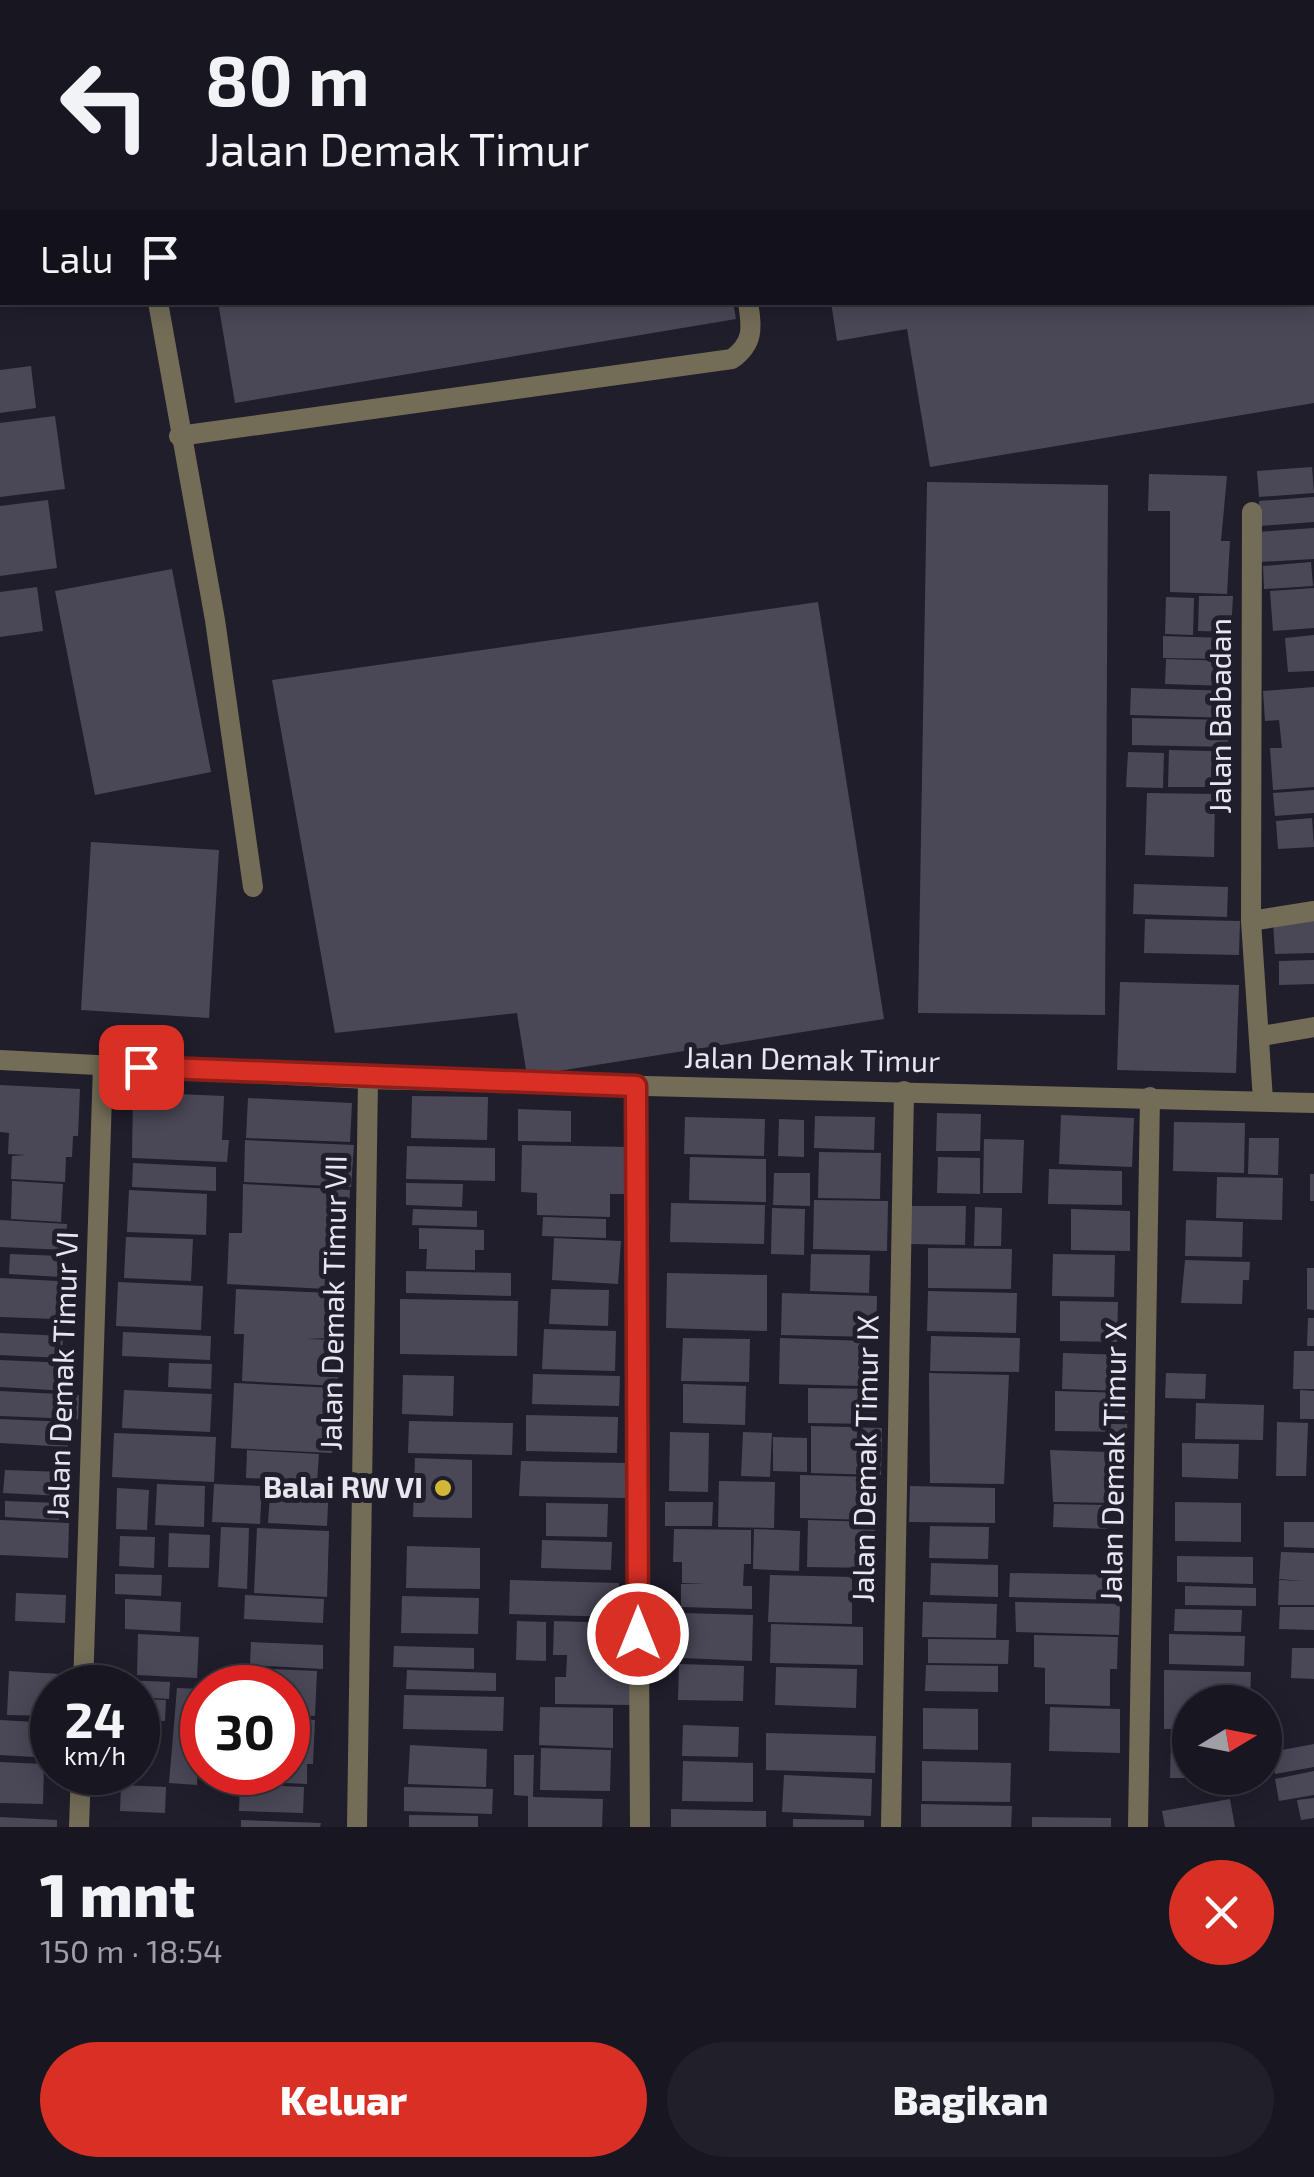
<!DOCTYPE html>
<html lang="id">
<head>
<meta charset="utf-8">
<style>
  body { margin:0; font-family:"Exo 2",sans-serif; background:#211f29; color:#f1f3f6; height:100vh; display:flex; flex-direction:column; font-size:38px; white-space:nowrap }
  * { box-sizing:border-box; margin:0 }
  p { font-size:32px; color:#9f9fa5 }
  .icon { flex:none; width:55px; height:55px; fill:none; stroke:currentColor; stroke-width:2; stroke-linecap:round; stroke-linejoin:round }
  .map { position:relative; height:1827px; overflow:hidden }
  .sheet { display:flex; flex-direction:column; background:#181620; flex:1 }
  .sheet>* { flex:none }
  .top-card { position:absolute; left:0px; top:0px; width:1315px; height:305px; box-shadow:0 5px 25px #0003,0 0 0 2px #36353e; background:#181620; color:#f1f3f6; overflow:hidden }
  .needle { width:65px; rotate:80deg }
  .tools { position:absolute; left:1172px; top:1685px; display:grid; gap:20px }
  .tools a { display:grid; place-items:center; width:110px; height:110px; border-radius:50%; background:#181620; box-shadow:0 5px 25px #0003,0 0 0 2px #36353e; font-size:50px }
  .speed { position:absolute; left:30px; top:1665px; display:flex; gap:20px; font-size:50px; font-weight:700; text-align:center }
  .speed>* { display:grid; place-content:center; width:130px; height:130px; border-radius:50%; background:#181620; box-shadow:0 5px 25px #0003,0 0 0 2px #36353e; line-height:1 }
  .speed small { font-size:25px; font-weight:400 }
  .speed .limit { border:15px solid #d22; background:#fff; color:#111 }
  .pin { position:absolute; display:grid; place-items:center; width:85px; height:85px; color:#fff; margin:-42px; border-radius:20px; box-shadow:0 5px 15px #0006 }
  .me { position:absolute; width:110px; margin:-55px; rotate:0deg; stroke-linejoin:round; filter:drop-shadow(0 0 8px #0008) }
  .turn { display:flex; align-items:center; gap:35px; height:210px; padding:0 40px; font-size:45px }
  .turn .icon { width:130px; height:130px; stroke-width:2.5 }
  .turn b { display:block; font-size:70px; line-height:85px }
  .then { display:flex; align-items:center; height:95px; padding:0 40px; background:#0003; gap:20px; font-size:38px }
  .round { display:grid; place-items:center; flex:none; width:105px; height:105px; border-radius:52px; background:#211f29 }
  .overview { display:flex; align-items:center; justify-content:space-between; height:170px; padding:0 40px }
  h1 { font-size:60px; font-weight:800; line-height:75px }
  .cta { display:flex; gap:20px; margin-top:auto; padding:20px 40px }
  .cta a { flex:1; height:115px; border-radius:60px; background:#d93025; color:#fff; font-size:40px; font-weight:800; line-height:115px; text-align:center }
  .cta a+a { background:#211f29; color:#f1f3f6 }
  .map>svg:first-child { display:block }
  .building { fill:#4a4857 }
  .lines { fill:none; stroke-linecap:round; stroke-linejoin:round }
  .service { stroke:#736d57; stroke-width:20 }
  .minor { stroke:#736d57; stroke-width:20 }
  .route-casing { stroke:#8d1f18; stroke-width:25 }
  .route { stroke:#d93025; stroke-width:18 }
  .poi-dot { fill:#d4b635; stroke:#201e2b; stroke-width:4 }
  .labels { text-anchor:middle; stroke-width:10; stroke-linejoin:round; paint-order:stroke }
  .street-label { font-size:30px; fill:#e7e6ef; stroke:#201e2b }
  .poi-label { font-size:30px; font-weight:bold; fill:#e7e6ef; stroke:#201e2b; text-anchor:end }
</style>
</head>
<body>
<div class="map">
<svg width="1314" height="1827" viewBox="0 0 1314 1827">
  <rect width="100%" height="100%" fill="#201e2b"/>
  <!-- building -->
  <g class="building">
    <polygon points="218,302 733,302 736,319 235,403"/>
    <polygon points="831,302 1314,302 1314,403 930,467 907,329 837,341"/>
    <polygon points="31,366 36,408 0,413 0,370"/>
    <polygon points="55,416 65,489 0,497 0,423"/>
    <polygon points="1312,467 1314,493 1259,497 1257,471"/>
    <polygon points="1149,474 1227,476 1221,541 1230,541 1227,594 1170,592 1170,511 1148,511"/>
    <polygon points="927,482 1108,485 1105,1015 918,1013"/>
    <polygon points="1314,497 1314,522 1260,526 1259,501"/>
    <polygon points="48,500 57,568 0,576 0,506"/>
    <polygon points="1314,528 1314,559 1259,562 1257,532"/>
    <polygon points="1311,562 1313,586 1264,589 1263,566"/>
    <polygon points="172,569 211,772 95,795 55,591"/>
    <polygon points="37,587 43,631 0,637 0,592"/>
    <polygon points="1314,588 1314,628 1273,631 1270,591"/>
    <polygon points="1199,596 1233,596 1231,632 1198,631"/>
    <polygon points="1166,597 1194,598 1193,635 1165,634"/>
    <polygon points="818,602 884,1019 527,1076 517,1013 335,1033 272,680"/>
    <polygon points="1314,635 1314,671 1288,672 1285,638"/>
    <polygon points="1163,636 1224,638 1223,659 1163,658"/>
    <polygon points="1166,659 1229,661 1229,686 1165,684"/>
    <polygon points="1314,687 1314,787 1273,790 1270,748 1282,748 1279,720 1265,721 1263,691"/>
    <polygon points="1131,688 1236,691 1234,718 1130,715"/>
    <polygon points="1132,718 1229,720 1228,747 1132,745"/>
    <polygon points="1169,750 1212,751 1211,787 1168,787"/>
    <polygon points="1128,752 1164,753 1163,788 1126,787"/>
    <polygon points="1314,790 1314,813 1275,816 1273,793"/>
    <polygon points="1147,793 1215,794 1214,857 1145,855"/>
    <polygon points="1312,818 1314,847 1278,849 1276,821"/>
    <polygon points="91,842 219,850 209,1018 81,1010"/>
    <polygon points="1134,884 1228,887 1227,917 1133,914"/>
    <polygon points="1145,919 1240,921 1239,955 1144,953"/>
    <polygon points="1314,921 1314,953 1275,954 1273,922"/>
    <polygon points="1314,960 1314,984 1279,985 1279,961"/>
    <polygon points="1120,982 1239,985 1236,1073 1117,1070"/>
    <polygon points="0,1085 80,1089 78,1136 73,1136 72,1157 66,1157 65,1182 11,1179 12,1156 26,1155 8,1154 9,1133 0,1132"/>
    <polygon points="133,1092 224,1096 222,1140 229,1140 227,1162 132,1158"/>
    <polygon points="412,1096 488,1097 487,1140 411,1138"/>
    <polygon points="248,1098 352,1103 350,1142 246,1138"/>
    <polygon points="518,1109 571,1111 571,1142 518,1141"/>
    <polygon points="937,1113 981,1114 980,1151 936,1151"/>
    <polygon points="1061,1115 1134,1118 1132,1167 1059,1164"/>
    <polygon points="815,1116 875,1117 874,1150 814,1148"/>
    <polygon points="685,1117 765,1119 764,1156 684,1154"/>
    <polygon points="779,1119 804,1120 804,1157 778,1156"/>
    <polygon points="1174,1122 1245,1123 1244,1173 1173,1171"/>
    <polygon points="1249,1138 1279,1138 1278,1175 1248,1174"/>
    <polygon points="984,1139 1024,1140 1022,1193 983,1193"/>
    <polygon points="245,1140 354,1145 351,1187 244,1182"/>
    <polygon points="522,1145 630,1147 629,1194 610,1194 610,1217 537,1215 537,1193 521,1192"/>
    <polygon points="407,1146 495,1148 495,1181 406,1179"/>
    <polygon points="819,1152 881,1153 880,1199 818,1198"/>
    <polygon points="690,1157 766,1159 766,1202 689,1200"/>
    <polygon points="938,1157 980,1158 980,1194 937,1193"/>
    <polygon points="133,1163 216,1167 216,1191 132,1187"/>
    <polygon points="1049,1169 1122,1171 1122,1205 1048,1204"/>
    <polygon points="774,1173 810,1173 810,1206 773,1205"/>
    <rect x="1310" y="1174" width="4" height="27"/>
    <polygon points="1217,1177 1283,1178 1282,1220 1216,1218"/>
    <polygon points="12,1181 63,1184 61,1222 11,1219"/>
    <polygon points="406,1183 463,1184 462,1207 406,1205"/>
    <polygon points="243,1184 350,1190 347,1237 329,1236 327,1289 227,1284 229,1233 242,1233"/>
    <polygon points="129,1190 207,1194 206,1235 127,1232"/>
    <polygon points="814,1200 888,1201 887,1251 813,1249"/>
    <polygon points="671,1203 765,1205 764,1244 670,1242"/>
    <polygon points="911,1206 966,1206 965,1245 910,1244"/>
    <polygon points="975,1207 1002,1208 1001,1246 974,1246"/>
    <polygon points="772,1208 805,1209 804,1255 771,1254"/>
    <polygon points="413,1209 477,1211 477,1227 412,1225"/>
    <polygon points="1071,1209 1130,1211 1130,1251 1071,1250"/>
    <polygon points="543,1217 606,1219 606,1238 542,1236"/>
    <polygon points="0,1220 67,1224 65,1250 0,1247"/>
    <polygon points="1186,1220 1243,1222 1242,1257 1185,1256"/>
    <polygon points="419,1228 484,1230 484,1250 475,1250 475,1270 426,1269 427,1249 419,1249"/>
    <polygon points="126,1237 193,1239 191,1281 124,1278"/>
    <polygon points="554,1238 621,1241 618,1284 552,1280"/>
    <polygon points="928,1248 1012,1249 1011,1289 928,1288"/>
    <polygon points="10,1254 62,1256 61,1277 9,1274"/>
    <polygon points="811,1254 870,1255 869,1293 810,1291"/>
    <polygon points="1053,1254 1115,1255 1114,1297 1052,1296"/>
    <polygon points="1185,1260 1250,1262 1249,1280 1243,1280 1242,1304 1181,1303"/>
    <polygon points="1307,1268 1314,1268 1314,1310 1307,1309"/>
    <polygon points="406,1271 511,1273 511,1296 406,1293"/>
    <polygon points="667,1273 767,1275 767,1331 666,1328"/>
    <polygon points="0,1278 58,1281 56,1319 0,1317"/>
    <polygon points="118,1282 203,1286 201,1330 116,1326"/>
    <polygon points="236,1289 332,1293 330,1338 307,1339 339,1340 338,1386 242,1381 244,1334 234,1334"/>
    <polygon points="551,1289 609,1290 608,1326 549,1324"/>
    <polygon points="928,1291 1017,1293 1016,1333 927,1331"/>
    <polygon points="782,1293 877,1296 876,1337 781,1335"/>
    <polygon points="400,1299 518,1301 517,1356 400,1354"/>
    <polygon points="1060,1301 1118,1302 1117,1342 1060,1341"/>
    <polygon points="1308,1318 1314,1318 1314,1346 1307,1346"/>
    <polygon points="544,1329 616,1331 615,1371 542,1369"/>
    <polygon points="123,1332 211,1336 210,1360 122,1356"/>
    <polygon points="0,1333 63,1336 62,1358 0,1355"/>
    <polygon points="931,1336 1020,1338 1019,1372 930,1371"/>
    <polygon points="683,1338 750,1339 749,1382 681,1381"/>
    <polygon points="780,1338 866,1341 864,1386 779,1384"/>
    <polygon points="1294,1351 1314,1351 1314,1389 1293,1389"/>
    <polygon points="1063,1353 1125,1355 1124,1391 1062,1389"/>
    <polygon points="0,1360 68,1363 67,1391 0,1387"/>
    <polygon points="169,1363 212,1364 211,1389 168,1387"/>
    <polygon points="929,1373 1009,1375 1004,1484 930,1483"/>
    <polygon points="1166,1373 1206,1374 1205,1399 1165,1398"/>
    <polygon points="533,1374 620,1376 619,1406 532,1404"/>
    <polygon points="403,1375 454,1376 453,1416 402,1414"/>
    <polygon points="234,1383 335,1388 332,1453 231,1448"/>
    <polygon points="683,1384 746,1386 745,1425 683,1423"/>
    <polygon points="808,1388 877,1389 877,1424 808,1423"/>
    <polygon points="124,1390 212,1394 210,1432 122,1428"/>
    <polygon points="1300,1390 1314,1391 1314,1419 1300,1419"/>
    <polygon points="0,1391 79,1395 78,1419 0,1416"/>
    <polygon points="1055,1391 1128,1393 1127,1432 1055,1431"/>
    <polygon points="1196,1403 1264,1405 1263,1440 1195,1439"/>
    <polygon points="526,1415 618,1417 617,1453 526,1451"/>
    <polygon points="0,1419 69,1422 68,1447 0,1443"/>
    <polygon points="409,1421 513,1423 512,1455 408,1453"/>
    <polygon points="1277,1422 1308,1423 1306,1476 1276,1476"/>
    <polygon points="811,1426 882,1428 881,1475 811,1473"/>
    <polygon points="670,1432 709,1433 708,1492 669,1491"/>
    <polygon points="743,1432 772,1433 770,1477 741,1476"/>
    <polygon points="114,1433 216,1437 214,1482 112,1477"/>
    <polygon points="773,1437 807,1438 807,1472 773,1471"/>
    <polygon points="1182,1443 1239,1444 1238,1479 1182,1477"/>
    <polygon points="247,1450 319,1454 317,1482 329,1483 327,1526 268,1523 271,1479 246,1478"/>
    <polygon points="1050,1450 1108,1452 1107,1476 1118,1476 1118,1503 1053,1502"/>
    <polygon points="415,1458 472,1460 472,1518 413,1517"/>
    <polygon points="521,1461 626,1463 625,1498 519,1496"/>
    <polygon points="5,1470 64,1472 63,1496 3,1493"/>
    <polygon points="800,1475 870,1477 869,1520 800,1518"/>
    <polygon points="719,1481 775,1482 774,1528 718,1527"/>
    <polygon points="157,1484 205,1486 204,1527 155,1525"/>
    <polygon points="214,1484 262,1486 260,1524 212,1522"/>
    <polygon points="910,1486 995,1488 995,1523 909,1522"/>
    <polygon points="117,1488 149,1490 147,1530 116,1529"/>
    <polygon points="5,1501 59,1503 59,1520 5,1517"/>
    <polygon points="665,1502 713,1502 712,1526 665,1526"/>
    <polygon points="1175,1502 1241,1503 1241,1542 1175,1541"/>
    <polygon points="546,1503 608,1504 607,1537 546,1536"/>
    <polygon points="1054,1504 1107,1505 1107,1529 1053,1527"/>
    <polygon points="0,1520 69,1523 68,1558 0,1555"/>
    <polygon points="808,1520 875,1522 874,1568 807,1567"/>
    <polygon points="1284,1522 1314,1522 1314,1548 1284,1547"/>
    <polygon points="930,1526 989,1527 988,1559 929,1558"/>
    <polygon points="221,1527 249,1528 247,1589 218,1587"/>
    <polygon points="257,1528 329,1531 327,1597 254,1593"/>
    <polygon points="674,1529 751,1530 751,1564 744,1564 743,1586 752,1586 752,1609 681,1607 681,1584 706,1584 682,1583 682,1562 673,1562"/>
    <polygon points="754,1529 800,1531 799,1571 753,1569"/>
    <polygon points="169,1533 210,1535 209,1568 168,1567"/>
    <polygon points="120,1536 155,1537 154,1568 119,1566"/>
    <polygon points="542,1540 612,1542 611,1570 541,1568"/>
    <polygon points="407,1546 480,1548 480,1589 406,1588"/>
    <polygon points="1281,1552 1314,1553 1314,1605 1278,1605 1279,1580 1303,1581 1279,1579"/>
    <polygon points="1177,1556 1253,1557 1253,1584 1177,1582"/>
    <polygon points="931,1563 998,1565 998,1597 930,1595"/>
    <polygon points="1010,1573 1119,1575 1119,1600 1009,1597"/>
    <polygon points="115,1574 162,1575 161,1596 115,1594"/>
    <polygon points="770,1575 852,1577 852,1624 768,1622"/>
    <polygon points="510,1580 619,1583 618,1617 509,1614"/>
    <polygon points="1185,1586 1256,1588 1256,1606 1185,1605"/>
    <polygon points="16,1593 66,1595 65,1623 15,1621"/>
    <polygon points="245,1595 324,1599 323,1623 244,1619"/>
    <polygon points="402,1596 479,1598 478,1634 401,1633"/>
    <polygon points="125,1599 181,1602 180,1632 125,1629"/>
    <polygon points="923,1602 997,1604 996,1638 922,1637"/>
    <polygon points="1015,1602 1120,1604 1119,1635 1016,1632"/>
    <polygon points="1280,1607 1314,1607 1314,1630 1279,1629"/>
    <polygon points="1175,1609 1242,1610 1241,1632 1174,1631"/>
    <polygon points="684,1613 753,1615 752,1661 683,1658"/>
    <polygon points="517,1621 546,1622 546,1661 516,1660"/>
    <polygon points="554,1621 616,1623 615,1657 628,1658 631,1705 555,1704 555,1677 566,1677 567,1655 553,1655"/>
    <polygon points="771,1624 863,1627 863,1665 770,1663"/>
    <polygon points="138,1634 199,1637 197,1678 137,1675"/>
    <polygon points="1169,1634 1245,1636 1244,1666 1169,1664"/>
    <polygon points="1034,1635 1118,1637 1117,1669 1110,1669 1110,1706 1045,1704 1045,1668 1034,1667"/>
    <polygon points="928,1639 1009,1640 1008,1664 928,1663"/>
    <polygon points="251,1642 323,1645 323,1669 250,1665"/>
    <polygon points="394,1646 474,1648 474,1669 393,1667"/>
    <polygon points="1292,1648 1314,1648 1314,1679 1291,1678"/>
    <polygon points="679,1664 744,1666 743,1701 678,1700"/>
    <polygon points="926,1665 998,1666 998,1692 925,1691"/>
    <polygon points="776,1667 857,1669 856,1708 775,1705"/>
    <polygon points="247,1668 317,1671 315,1716 288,1715 288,1688 246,1688"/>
    <polygon points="407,1670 496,1673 496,1691 406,1689"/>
    <polygon points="1164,1670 1251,1672 1250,1702 1190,1702 1190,1729 1164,1729"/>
    <polygon points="9,1671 60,1674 60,1688 52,1688 52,1716 7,1715"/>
    <polygon points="123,1680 170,1682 169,1699 138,1697 138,1688 123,1688"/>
    <polygon points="177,1688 201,1689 197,1785 169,1783"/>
    <polygon points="404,1695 504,1697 503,1731 403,1729"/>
    <polygon points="138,1699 166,1700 165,1721 138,1720"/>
    <polygon points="540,1707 613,1708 613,1748 539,1745"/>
    <polygon points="1050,1707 1120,1709 1120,1753 1049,1751"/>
    <polygon points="923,1708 978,1709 978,1750 923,1749"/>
    <polygon points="288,1718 315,1720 313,1764 307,1764 307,1784 243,1781 243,1772 288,1772"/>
    <polygon points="0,1720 52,1723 52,1758 0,1755"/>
    <polygon points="683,1725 739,1727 738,1757 682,1756"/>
    <polygon points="766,1733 876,1736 875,1773 766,1770"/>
    <polygon points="1171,1736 1190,1736 1190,1778 1170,1778"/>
    <polygon points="1314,1744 1314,1767 1275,1774 1271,1752"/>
    <polygon points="410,1745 487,1749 486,1787 408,1784"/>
    <polygon points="541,1748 611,1750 610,1791 540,1790"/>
    <polygon points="514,1755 534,1755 533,1797 603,1799 602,1827 528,1827 528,1796 514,1795"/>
    <polygon points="683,1761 753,1763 753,1802 682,1801"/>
    <polygon points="922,1761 1011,1763 1010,1802 922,1801"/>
    <polygon points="0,1762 44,1764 43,1804 0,1803"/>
    <polygon points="1314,1771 1314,1795 1279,1801 1275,1779"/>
    <polygon points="784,1775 872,1779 871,1816 782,1812"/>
    <polygon points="240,1784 304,1787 303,1813 239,1811"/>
    <polygon points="121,1785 166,1787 165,1813 120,1811"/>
    <polygon points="404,1787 493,1789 492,1814 404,1811"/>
    <polygon points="1314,1798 1314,1818 1301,1820 1297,1800"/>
    <polygon points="1230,1799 1235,1827 1165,1827 1162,1811"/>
    <polygon points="921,1804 1012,1806 1011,1827 921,1827"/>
    <polygon points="671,1809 766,1811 766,1827 671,1827"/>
    <polygon points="409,1815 478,1816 478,1827 409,1827"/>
    <polygon points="0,1817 57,1820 57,1827 0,1827"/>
    <polygon points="1032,1817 1111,1818 1111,1827 1032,1827"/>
    <polygon points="793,1819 864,1820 864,1827 793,1827"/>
    <polygon points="241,1820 321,1823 320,1827 241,1827"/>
  </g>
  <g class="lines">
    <!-- service -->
    <g class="service">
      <polyline points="109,0 110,2"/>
      <polyline points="699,0 699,2"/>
      <polyline points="158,302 215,620 253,887"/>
      <path d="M179,436L732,359C754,343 752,328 748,302"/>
    </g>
    <!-- minor -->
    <g class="minor">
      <polyline points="1252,512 1251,921 1263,1100"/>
      <polyline points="1251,921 1314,911"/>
      <polyline points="1262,1036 1314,1027"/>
      <polyline points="0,1060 368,1079 1314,1103"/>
      <polyline points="636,1087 640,1827"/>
      <polyline points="83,1688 103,1065"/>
      <polyline points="79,1827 81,1772"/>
      <polyline points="357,1827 368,1079"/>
      <polyline points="891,1827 904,1091"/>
      <polyline points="1138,1827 1150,1097"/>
    </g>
  </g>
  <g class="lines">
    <!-- route casing -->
    <g class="route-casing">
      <polyline id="route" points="141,1067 636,1086 638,1634"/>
    </g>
    <!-- route -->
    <use href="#route" class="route"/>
  </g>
  <!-- markers -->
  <circle class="poi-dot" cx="443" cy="1488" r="10"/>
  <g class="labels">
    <!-- street labels -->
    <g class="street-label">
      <text transform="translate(1221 716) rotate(-90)" y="10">Jalan Babadan</text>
      <text transform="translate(812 1060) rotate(1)" y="10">Jalan Demak Timur</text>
      <text transform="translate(334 1303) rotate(-89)" y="10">Jalan Demak Timur VII</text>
      <text transform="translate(63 1375) rotate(-88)" y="10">Jalan Demak Timur VI</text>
      <text transform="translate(866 1459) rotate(-89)" y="10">Jalan Demak Timur IX</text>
      <text transform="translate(1114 1462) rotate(-89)" y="10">Jalan Demak Timur X</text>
    </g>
    <!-- poi labels -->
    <g class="poi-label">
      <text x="423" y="1498">Balai RW VI</text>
    </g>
  </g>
</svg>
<div class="tools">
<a><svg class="needle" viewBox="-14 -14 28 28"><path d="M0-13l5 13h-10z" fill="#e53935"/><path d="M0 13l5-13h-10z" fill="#9f9fa5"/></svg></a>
</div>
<div class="speed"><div>24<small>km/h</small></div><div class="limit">30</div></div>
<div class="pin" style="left:141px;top:1067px;background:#d93025"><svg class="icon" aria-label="arrive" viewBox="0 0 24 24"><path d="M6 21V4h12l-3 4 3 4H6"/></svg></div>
<svg class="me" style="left:638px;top:1634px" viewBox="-20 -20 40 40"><circle r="17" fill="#d93025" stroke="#fff" stroke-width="3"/><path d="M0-11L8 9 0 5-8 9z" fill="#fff"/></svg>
<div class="top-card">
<div class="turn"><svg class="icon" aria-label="left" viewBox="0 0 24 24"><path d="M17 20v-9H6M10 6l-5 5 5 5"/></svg><div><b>80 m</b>Jalan Demak Timur</div></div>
<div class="then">Lalu<svg class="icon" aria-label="arrive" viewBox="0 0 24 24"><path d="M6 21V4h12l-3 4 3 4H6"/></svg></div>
</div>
</div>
<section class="sheet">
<div class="overview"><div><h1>1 mnt</h1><p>150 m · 18:54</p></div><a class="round" style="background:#d93025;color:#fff"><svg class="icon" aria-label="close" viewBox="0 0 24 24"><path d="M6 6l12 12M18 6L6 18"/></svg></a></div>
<div class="cta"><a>Keluar</a><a>Bagikan</a></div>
</section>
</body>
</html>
